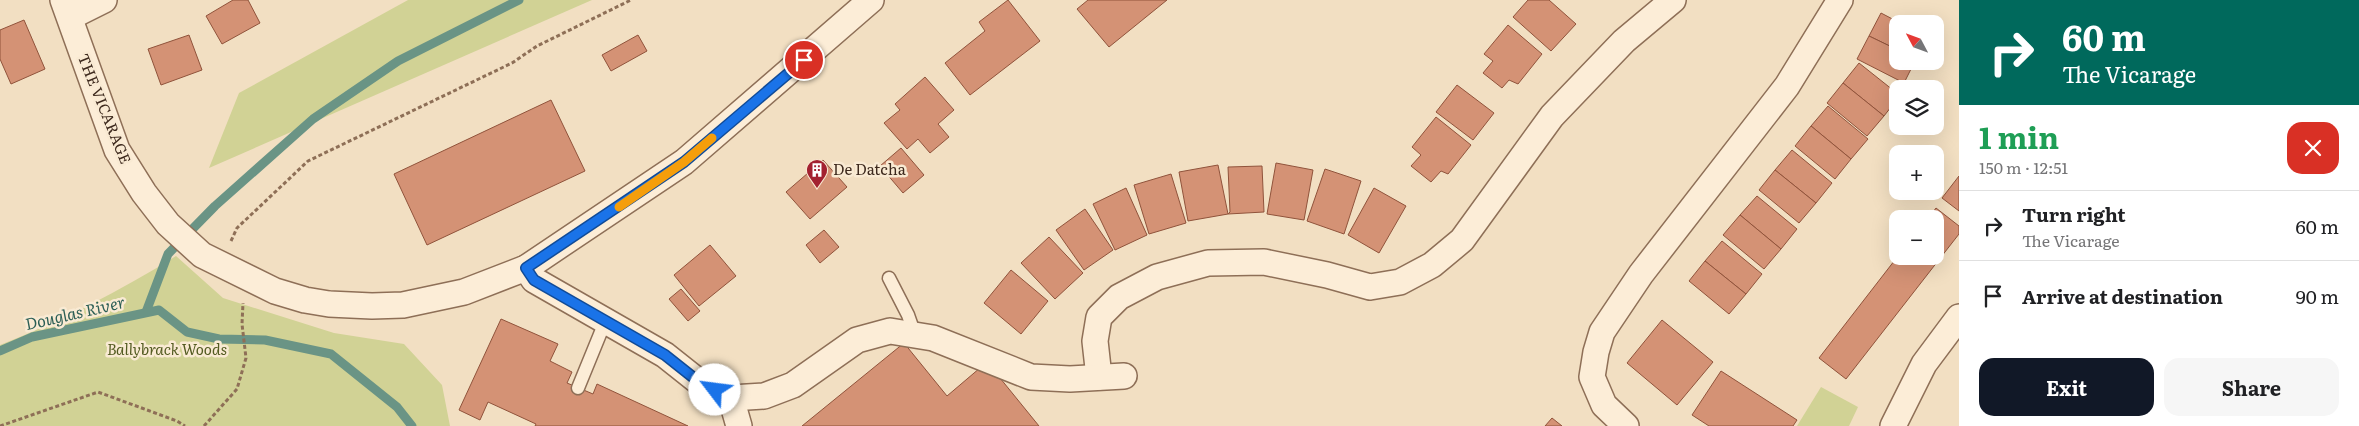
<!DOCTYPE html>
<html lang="en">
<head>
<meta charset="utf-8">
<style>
  body { margin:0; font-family:Literata,serif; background:#f6f6f6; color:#202124; height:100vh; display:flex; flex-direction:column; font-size:19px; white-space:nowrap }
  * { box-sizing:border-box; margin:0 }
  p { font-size:16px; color:#757577 }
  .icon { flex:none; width:28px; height:28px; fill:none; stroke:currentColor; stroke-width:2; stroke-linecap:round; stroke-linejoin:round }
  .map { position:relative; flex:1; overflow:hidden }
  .side { display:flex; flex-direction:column; background:#fff; width:400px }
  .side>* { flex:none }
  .banner { background:#00695c; color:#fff; overflow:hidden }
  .needle { width:32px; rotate:311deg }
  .tools { position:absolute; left:1889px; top:15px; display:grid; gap:10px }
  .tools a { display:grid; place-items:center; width:55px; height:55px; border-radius:10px; background:#fff; box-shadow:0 5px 20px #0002; font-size:25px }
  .pin { position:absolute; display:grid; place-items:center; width:42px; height:42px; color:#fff; margin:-21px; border:2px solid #fff; border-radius:50%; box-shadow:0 1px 5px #0007 }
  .me { position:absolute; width:55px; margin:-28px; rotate:300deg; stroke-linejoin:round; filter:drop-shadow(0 0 4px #0008) }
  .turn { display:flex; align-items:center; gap:18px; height:105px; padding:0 20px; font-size:22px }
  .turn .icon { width:65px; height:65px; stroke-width:2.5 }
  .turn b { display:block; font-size:35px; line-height:42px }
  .round { display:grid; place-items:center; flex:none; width:52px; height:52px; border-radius:15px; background:#f6f6f6 }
  .headline { display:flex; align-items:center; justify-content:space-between; height:85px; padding:0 20px }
  h1 { font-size:30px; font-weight:700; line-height:38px; color:#1e9e55 }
  .action { display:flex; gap:10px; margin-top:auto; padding:10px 20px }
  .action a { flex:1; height:58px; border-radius:15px; background:#111827; color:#fff; font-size:20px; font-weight:700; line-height:58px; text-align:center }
  .action a+a { background:#f6f6f6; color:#202124 }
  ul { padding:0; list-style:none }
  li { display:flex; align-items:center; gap:15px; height:70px; padding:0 20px; border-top:1px solid #e0e0e0 }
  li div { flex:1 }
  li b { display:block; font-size:19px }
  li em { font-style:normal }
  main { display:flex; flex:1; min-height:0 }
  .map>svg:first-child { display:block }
  .green { fill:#d1d295 }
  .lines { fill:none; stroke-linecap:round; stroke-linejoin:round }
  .stream { stroke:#6a9485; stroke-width:9 }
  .building { fill:#d49275; stroke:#90533b }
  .lane-casing { stroke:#8e6f57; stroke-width:15 }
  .street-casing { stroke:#8e6f57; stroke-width:28 }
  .path { stroke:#8e6f57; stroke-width:3; stroke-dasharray:4 2.5; stroke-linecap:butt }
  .lane { stroke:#fcedd7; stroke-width:12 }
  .street { stroke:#fcedd7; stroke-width:25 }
  .route-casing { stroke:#114b97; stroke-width:12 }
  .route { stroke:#1a73e8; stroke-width:9 }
  .slow { stroke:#f59e0b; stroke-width:9 }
  .labels { text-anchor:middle; stroke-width:5; stroke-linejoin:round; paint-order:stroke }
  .street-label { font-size:15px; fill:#3d291d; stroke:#f9ead3 }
  .poi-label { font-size:15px; fill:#3d291d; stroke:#f9ead3; text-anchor:start }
  .park-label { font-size:15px; font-style:italic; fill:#535b21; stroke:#f9ead3 }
  .water-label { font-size:16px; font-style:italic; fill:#2b5e55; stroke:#f9ead3 }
</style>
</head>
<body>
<main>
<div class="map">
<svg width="1959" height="426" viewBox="0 0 1959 426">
  <rect width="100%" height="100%" fill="#f2dfc2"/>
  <!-- green -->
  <g class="green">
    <polygon points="408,0 592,0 209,168 239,93"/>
    <path d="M176,256L223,298L334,333L404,344L442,385L450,426H0V345C61,321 120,291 176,256Z"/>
    <polygon points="1821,387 1858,407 1849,426 1797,426"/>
  </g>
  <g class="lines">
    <!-- stream -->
    <g class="stream">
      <polyline points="146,312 168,254 215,206 313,119 398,61 519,0"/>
      <polyline points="0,351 32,337 159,310 187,332 219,339 265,340 331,354 397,407 412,426"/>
    </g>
  </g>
  <!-- building -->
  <g class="building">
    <polygon points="233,0 248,0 260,23 222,44 206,16"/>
    <polygon points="1008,0 1040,41 970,95 945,63 985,31 979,22"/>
    <polygon points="1088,0 1167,0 1109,47 1077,9"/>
    <polygon points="1528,0 1549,0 1576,24 1551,51 1513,17"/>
    <polygon points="1881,13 1902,24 1898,24 1898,50 1869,36"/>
    <polygon points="24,20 45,69 11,84 0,59 0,30"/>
    <polygon points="1508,25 1542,54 1518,84 1509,80 1502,88 1483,73 1493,61 1484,54"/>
    <polygon points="189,35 202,70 161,85 148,49"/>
    <polygon points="638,35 647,51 611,71 602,55"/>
    <polygon points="1869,36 1898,50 1898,61 1915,61 1904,83 1857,59"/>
    <polygon points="1859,63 1898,94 1898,98 1884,116 1843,83"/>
    <polygon points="925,77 954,110 938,124 949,137 930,153 918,139 907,149 884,123 900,110 895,104"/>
    <polygon points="1843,83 1884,116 1867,136 1827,103"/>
    <polygon points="1457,85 1494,113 1473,140 1436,112"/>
    <polygon points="551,100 585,171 427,245 394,174"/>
    <polygon points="1828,106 1868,139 1851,159 1811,126"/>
    <polygon points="1436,117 1471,145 1448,174 1441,171 1431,182 1411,166 1421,155 1412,147"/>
    <polygon points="1811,126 1851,159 1835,179 1795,146"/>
    <polygon points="901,148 924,175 903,193 880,166"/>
    <polygon points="1792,150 1832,183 1816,203 1775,170"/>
    <polygon points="823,160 847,187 810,219 786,192"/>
    <polygon points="1276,163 1313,170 1304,220 1267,214"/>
    <polygon points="1218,165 1228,214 1188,221 1179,172"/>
    <polygon points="1262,166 1264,212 1228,214 1230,212 1228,167"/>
    <polygon points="1325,169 1361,181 1344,234 1307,221"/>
    <polygon points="1775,170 1816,203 1799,223 1759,190"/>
    <polygon points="1171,174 1186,223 1149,234 1134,185"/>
    <polygon points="1959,176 1959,211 1942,198"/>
    <polygon points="1126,188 1147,235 1115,250 1093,204"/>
    <polygon points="1374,188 1406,206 1379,253 1348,235"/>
    <polygon points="1757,196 1797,229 1781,249 1740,215"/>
    <polygon points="1936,208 1959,226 1959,234 1846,379 1819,358 1898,256 1935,256 1935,219 1928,219"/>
    <polygon points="1085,209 1113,250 1084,270 1056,230"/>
    <polygon points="1740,215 1781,249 1764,269 1723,235"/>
    <polygon points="824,230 839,247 820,263 806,245"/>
    <polygon points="1049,237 1083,273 1055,299 1021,263"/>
    <polygon points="1722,241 1762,274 1746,294 1705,261"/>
    <polygon points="710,245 736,276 699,306 674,275"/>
    <polygon points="1705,261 1746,294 1729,314 1689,281"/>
    <polygon points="1011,270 1048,301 1021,334 984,303"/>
    <polygon points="681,289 700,311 688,321 669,299"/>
    <polygon points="501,319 558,344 550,361 572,372 567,383 593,394 597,384 688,426 535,426 536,424 488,402 480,420 459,410"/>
    <polygon points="1662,320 1713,362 1677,405 1627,363"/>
    <polygon points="904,343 947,396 987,362 1039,426 802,426"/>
    <polygon points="1721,371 1797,420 1793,426 1709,426 1692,415"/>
    <polygon points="1552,418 1562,426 1545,426"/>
  </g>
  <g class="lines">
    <!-- lane casing -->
    <g class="lane-casing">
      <g id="lane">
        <polyline points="889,278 908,315 915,335"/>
        <polyline points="578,388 605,322"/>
      </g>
    </g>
    <!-- street casing -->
    <g class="street-casing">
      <g id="street">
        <polyline points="63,0 117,150 144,193 168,224 202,255 275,291 305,300 329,304 372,306 403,305 464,292 526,268 684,162 871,0"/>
        <polyline points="70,17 104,0"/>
        <polyline points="526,268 534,280 665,355 699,382 731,398 739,426"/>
        <polyline points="1099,377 1095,341 1099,317 1119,297 1157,277 1208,263 1264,262 1327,275 1370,287 1400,282 1432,265 1462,240 1552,116 1624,41 1673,0"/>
        <polyline points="731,398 764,396 793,385 857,340 890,331 933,338 1031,377 1070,379 1124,376"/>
        <polyline points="1626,426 1604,405 1592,377 1596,352 1602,332 1641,274 1787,86 1840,0"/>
        <polyline points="1893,426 1924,364 1959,317"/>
      </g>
    </g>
    <!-- path -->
    <g class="path">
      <polyline points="231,241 237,228 308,161 512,63 537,46 631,0"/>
      <polyline points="0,426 98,392 177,421 185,426"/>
      <polyline points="204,426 237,389 246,358 242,324 243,303"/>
    </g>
    <!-- lane -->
    <use href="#lane" class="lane"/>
    <!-- street -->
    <use href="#street" class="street"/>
  </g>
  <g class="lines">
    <!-- route casing -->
    <g class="route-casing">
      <polyline id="route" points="715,390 699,382 665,355 534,280 526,268 684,162 804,60"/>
    </g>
    <!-- route -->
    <use href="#route" class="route"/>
    <!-- slow -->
    <polyline class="slow" points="619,207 684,162 712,138"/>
  </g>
  <!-- icons -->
  <defs>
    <g id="building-pin" transform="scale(1.125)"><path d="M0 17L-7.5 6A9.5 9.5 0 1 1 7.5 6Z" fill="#a32130" stroke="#f9ead3"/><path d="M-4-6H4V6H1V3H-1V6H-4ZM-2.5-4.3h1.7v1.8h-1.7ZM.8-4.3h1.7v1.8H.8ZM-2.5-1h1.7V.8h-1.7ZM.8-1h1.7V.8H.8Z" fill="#fff"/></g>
  </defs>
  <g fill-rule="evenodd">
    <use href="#building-pin" x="817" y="170"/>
  </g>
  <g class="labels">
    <!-- street labels -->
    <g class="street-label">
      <text transform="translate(104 109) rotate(68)" y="5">THE VICARAGE</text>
    </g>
    <!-- poi labels -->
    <g class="poi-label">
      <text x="833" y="175">De Datcha</text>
    </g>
    <!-- park labels -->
    <g class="park-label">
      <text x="167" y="355">Ballybrack Woods</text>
    </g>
    <!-- water labels -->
    <g class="water-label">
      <text transform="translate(75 313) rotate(-13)" y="6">Douglas River</text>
    </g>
  </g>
</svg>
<div class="tools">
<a><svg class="needle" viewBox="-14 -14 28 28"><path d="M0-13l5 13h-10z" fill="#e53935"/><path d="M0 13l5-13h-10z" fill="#757577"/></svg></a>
<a><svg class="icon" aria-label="layers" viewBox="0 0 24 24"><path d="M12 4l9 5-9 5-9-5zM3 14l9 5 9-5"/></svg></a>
<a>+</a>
<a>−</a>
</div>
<div class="pin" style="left:804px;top:60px;background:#d93025"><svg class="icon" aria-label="arrive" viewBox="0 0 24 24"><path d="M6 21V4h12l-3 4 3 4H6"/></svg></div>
<svg class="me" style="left:715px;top:390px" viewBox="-20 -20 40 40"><circle r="19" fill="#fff"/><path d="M0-13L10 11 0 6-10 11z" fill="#1a73e8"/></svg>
</div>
<section class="side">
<div class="banner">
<div class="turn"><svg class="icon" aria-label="right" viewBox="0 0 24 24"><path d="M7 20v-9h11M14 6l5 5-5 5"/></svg><div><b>60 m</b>The Vicarage</div></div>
</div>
<div class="headline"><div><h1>1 min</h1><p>150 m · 12:51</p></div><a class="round" style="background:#d93025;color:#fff"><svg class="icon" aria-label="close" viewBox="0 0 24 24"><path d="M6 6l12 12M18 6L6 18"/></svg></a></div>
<ul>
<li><svg class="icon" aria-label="right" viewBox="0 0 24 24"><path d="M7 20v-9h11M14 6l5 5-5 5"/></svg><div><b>Turn right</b><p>The Vicarage</p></div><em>60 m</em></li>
<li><svg class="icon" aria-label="arrive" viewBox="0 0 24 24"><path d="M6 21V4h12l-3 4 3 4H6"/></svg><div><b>Arrive at destination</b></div><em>90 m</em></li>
</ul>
<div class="action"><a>Exit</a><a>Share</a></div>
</section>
</main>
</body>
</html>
